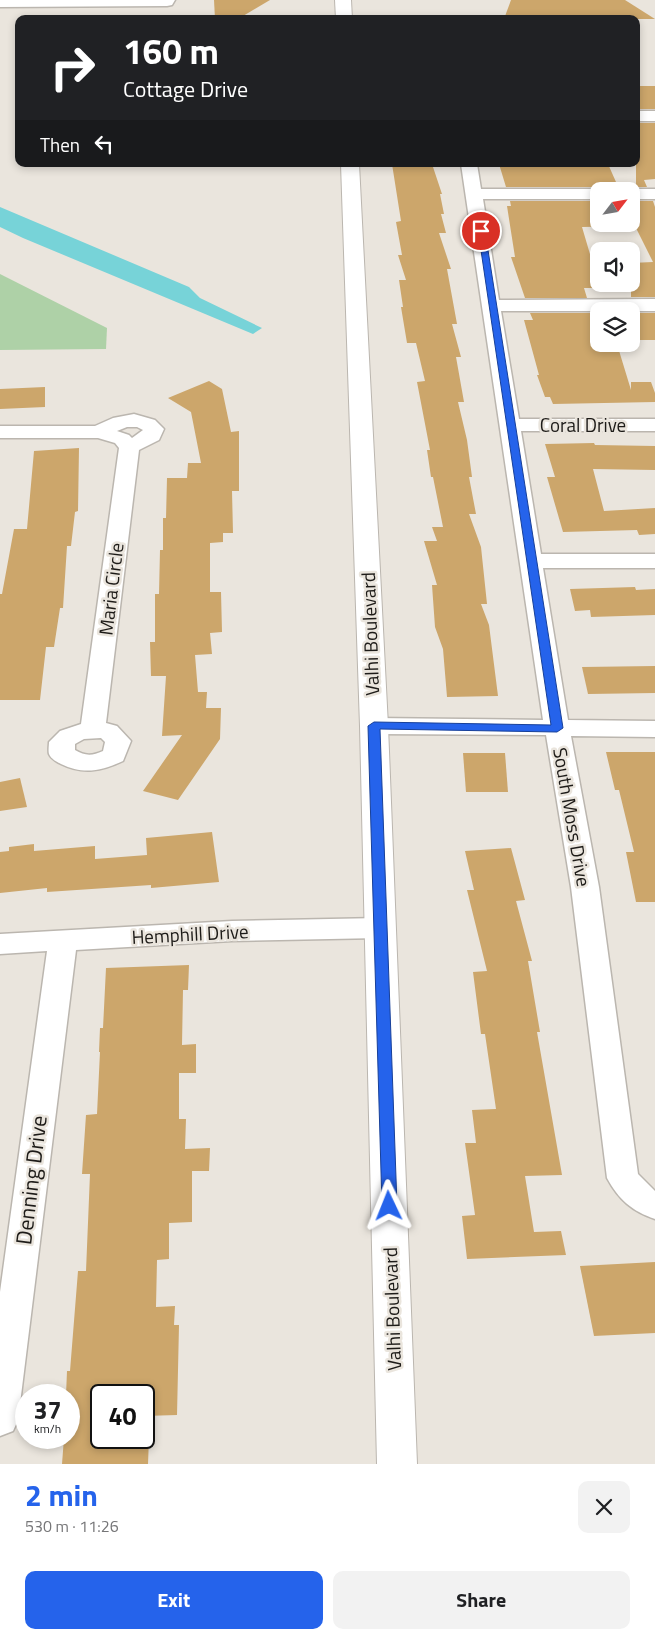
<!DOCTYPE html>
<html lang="en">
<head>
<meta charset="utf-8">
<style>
  body { margin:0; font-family:"Titillium Web",sans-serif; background:#f2f2f2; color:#202124; height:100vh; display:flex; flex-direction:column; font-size:19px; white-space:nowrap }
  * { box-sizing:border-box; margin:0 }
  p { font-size:16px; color:#757577 }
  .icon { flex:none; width:28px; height:28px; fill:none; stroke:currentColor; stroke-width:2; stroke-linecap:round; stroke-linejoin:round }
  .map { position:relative; height:1464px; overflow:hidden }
  .sheet { display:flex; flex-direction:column; background:#fff; flex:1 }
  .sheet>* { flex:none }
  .top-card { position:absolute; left:15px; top:15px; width:625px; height:152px; border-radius:10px; box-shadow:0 2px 8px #0003; background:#202124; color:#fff; overflow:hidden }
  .needle { width:32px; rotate:59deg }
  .buttons { position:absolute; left:590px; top:182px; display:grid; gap:10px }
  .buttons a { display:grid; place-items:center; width:50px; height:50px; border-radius:10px; background:#fff; box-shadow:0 2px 8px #0003; font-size:25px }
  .speed { position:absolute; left:15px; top:1384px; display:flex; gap:10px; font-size:25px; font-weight:700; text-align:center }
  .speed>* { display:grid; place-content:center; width:65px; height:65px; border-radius:50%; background:#fff; box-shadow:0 2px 8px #0003; line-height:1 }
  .speed small { font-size:12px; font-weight:400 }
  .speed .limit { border:2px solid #111; border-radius:8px; background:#fff; color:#111 }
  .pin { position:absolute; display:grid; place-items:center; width:42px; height:42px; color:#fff; margin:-21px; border:2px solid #fff; border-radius:50%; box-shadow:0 1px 5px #0007 }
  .me { position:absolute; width:55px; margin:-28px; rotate:358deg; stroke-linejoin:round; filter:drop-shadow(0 0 4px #0008) }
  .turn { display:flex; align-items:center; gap:18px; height:105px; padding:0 25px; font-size:22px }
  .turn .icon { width:65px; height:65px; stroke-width:2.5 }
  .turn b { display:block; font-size:35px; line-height:42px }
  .then { display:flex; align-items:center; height:48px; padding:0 25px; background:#0003; gap:10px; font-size:19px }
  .round { display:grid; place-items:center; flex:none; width:52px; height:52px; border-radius:10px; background:#f2f2f2 }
  .overview { display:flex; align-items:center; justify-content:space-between; height:85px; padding:0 25px }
  h1 { font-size:30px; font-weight:700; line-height:38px; color:#2563eb }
  .button { display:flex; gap:10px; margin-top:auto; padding:10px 25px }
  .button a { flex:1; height:58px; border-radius:10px; background:#2563eb; color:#fff; font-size:20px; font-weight:700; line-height:58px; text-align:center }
  .button a+a { background:#f2f2f2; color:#202124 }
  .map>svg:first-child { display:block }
  .green { fill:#aed1a7 }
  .water { fill:#77d3d8 }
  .building { fill:#cca66b }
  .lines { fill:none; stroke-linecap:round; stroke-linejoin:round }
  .street-casing { stroke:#bbb6af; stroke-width:3 }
  .secondary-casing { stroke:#bbb6af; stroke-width:2 }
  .street { fill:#fff; fill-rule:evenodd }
  .secondary { fill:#fff; fill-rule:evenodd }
  .route { fill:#2563eb; stroke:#184099 }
  .labels { text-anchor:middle; stroke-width:5; stroke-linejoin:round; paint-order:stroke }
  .street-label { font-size:19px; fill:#1d1b18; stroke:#eae5dd }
  .near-street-label { font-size:22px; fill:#1d1b18; stroke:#eae5dd }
</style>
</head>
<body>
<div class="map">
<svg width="655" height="1464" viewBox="0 0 655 1464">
  <rect width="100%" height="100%" fill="#eae5dd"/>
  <!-- green -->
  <polygon class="green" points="0,274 107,328 106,349 0,350"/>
  <!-- water -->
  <polygon class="water" points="0,207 189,287 200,298 262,328 253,334 23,238 0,227"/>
  <!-- building -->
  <g class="building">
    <polygon points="214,0 270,0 238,19 215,19"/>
    <polygon points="511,0 625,0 655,19 504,19"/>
    <rect x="636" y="86" width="19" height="23"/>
    <polygon points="636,123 655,123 655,179 644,180 647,187 636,187"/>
    <polygon points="392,164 432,164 442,194 440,194 444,214 441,214 446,233 439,233 451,269 447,269 457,324 452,324 461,357 456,357 464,402 458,402 467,440 472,477 469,477 476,514 469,514 481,547 487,604 481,604 489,625 498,696 447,697 443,649 435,627 432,585 437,585 424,541 437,541 432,527 443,527 433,477 431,477 427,450 430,450 417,382 425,381 416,343 407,343 401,307 403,307 399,280 406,280 398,255 402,255 396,222 401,221"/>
    <polygon points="499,164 608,164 620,191 607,191 599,187 506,187"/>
    <polygon points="510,201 599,201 599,224 631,224 631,215 636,226 582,227 600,288 584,288 587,298 525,298 511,257 515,257 507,206 511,206"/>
    <polygon points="636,201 653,201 655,207 655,297 631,297 631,263 653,262 636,228"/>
    <polygon points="530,313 592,313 599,329 599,344 617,344 631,390 631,382 651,382 655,393 655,402 553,404 550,397 545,397 537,375 539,375 524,320 533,320"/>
    <rect x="631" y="313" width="24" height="27"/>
    <polygon points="209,381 222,389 231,432 239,431 239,491 232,491 233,533 223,533 223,542 210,543 210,592 221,592 222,632 210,633 212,654 195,655 198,692 207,692 206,708 221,708 220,739 178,800 143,791 182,735 162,736 166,676 151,676 150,642 155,642 155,594 159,594 160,550 163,550 163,518 166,518 167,478 187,478 188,463 201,463 191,412 168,398"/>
    <polygon points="45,387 45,407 0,409 0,389"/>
    <polygon points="594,443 595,445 655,446 655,470 593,469 604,511 655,508 655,534 639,535 637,530 563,532 547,477 555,477 545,444"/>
    <polygon points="79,448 78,511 75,512 71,546 67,546 63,608 60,608 54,647 46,647 40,700 0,700 0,594 2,594 14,529 27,529 34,451"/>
    <polygon points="635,587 636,590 655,589 655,615 591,617 590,610 575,611 570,589"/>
    <polygon points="655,666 655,693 588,694 582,667"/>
    <polygon points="606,752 655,752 655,902 636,902 626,852 634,852 619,790 615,790"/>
    <polygon points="463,753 505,753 508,792 466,792"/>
    <polygon points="20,778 27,807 0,811 0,782"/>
    <polygon points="212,832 219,882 151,888 151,885 47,892 47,888 0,893 0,852 9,851 9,847 34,844 34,851 95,846 95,859 147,855 146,838"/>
    <polygon points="511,848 525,900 516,901 532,961 528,961 540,1032 537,1032 562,1175 525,1176 534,1232 561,1231 566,1255 467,1259 462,1216 475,1215 465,1143 476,1143 472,1110 496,1109 485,1034 481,1034 473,972 487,971 467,890 474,890 465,851"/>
    <polygon points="189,965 188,990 183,990 182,1045 196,1044 196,1073 179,1073 179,1119 186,1119 185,1149 210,1148 209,1171 192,1171 192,1222 169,1223 169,1259 157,1260 156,1307 175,1306 174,1325 179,1325 177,1415 144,1416 144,1395 101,1395 101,1438 149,1438 148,1464 62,1464 64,1438 69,1438 69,1395 66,1395 67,1371 70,1371 78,1271 86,1271 90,1174 82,1174 86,1115 97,1114 100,1052 99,1052 100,1028 103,1028 106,968"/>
    <polygon points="655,1262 655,1333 594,1336 580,1266"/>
  </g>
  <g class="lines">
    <!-- street casing -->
    <g class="street-casing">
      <g id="street">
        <polygon points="0,0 175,0 172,5 167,6 0,7"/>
        <rect x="636" y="111" width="19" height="10"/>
        <path d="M461,164H477L481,189H599L605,191H599V199H483L499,300L655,299V311H501L519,419H655V431H521L541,554H655V568H543L568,720L655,721V737L571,736L599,887L638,1174L655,1191V1219C632,1211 619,1200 607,1178L571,887L546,735L374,734L365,731L362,726L365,721L374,718L543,720Z"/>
        <polygon points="631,189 655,189 655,199 631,199 631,191 625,191"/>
        <path d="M134,414L155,420L164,429L159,440L139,450L106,723L117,726L131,741L123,761C102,771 83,775 61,764C57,762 51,759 49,754C48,751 49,745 49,742L60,731L81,724L119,448L115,443L98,438H0V426H95L113,418ZM127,427H137L143,430L132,438L129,435L117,431ZM101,738L105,742L103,751C92,756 85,756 75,750V744L84,739Z"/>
        <polygon points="380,918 390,921 394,928 390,935 380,938 232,941 76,950 18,1420 13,1431 0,1436 0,1292 47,951 0,954 0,934 232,921"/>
      </g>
    </g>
    <!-- secondary casing -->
    <g class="secondary-casing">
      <g id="secondary">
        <polygon points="335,0 351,0 352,19 336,19"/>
        <polygon points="341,164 359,164 388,726 417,1464 377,1464 360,726"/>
      </g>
    </g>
    <!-- street -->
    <use href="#street" class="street"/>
    <!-- secondary -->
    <use href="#secondary" class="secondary"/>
  </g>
  <!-- route -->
  <polygon class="route" points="478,230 485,231 563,728 557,732 380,729 397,1206 394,1210 389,1212 384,1210 382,1206 368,726 374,722 551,725"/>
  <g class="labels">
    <!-- street labels -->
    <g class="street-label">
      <text x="583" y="432">Coral Drive</text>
      <text transform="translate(111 589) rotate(-83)" y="7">Maria Circle</text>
      <text transform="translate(370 634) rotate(-92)" y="7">Valhi Boulevard</text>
      <text transform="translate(572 817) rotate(80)" y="7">South Moss Drive</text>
      <text transform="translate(190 934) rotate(-3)" y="7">Hemphill Drive</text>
      <text transform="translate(392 1309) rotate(-92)" y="7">Valhi Boulevard</text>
    </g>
    <!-- near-street labels -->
    <g class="near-street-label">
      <text transform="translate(31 1180) rotate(-83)" y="8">Denning Drive</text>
    </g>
  </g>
</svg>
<div class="buttons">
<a><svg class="needle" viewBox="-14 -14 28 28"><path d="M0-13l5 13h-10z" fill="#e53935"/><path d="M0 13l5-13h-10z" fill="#757577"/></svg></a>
<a><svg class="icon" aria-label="sound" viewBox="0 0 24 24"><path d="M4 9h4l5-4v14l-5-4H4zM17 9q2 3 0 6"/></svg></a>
<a><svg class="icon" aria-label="layers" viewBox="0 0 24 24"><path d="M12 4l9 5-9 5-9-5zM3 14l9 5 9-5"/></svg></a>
</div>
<div class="speed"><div>37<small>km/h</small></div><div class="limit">40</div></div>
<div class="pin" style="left:481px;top:231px;background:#d93025"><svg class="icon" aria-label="arrive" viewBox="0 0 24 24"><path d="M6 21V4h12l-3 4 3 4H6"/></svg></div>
<svg class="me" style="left:389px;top:1206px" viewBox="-20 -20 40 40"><path d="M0-17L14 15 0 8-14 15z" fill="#2563eb" stroke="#fff" stroke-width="4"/></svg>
<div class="top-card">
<div class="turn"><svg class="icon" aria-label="right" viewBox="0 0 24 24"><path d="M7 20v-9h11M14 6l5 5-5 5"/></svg><div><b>160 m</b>Cottage Drive</div></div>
<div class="then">Then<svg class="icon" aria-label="left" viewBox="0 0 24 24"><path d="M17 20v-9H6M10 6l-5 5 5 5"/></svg></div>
</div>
</div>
<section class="sheet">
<div class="overview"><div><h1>2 min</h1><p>530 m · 11:26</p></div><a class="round"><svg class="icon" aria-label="close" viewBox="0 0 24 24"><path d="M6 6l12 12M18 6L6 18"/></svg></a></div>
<div class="button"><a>Exit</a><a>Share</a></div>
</section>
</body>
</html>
